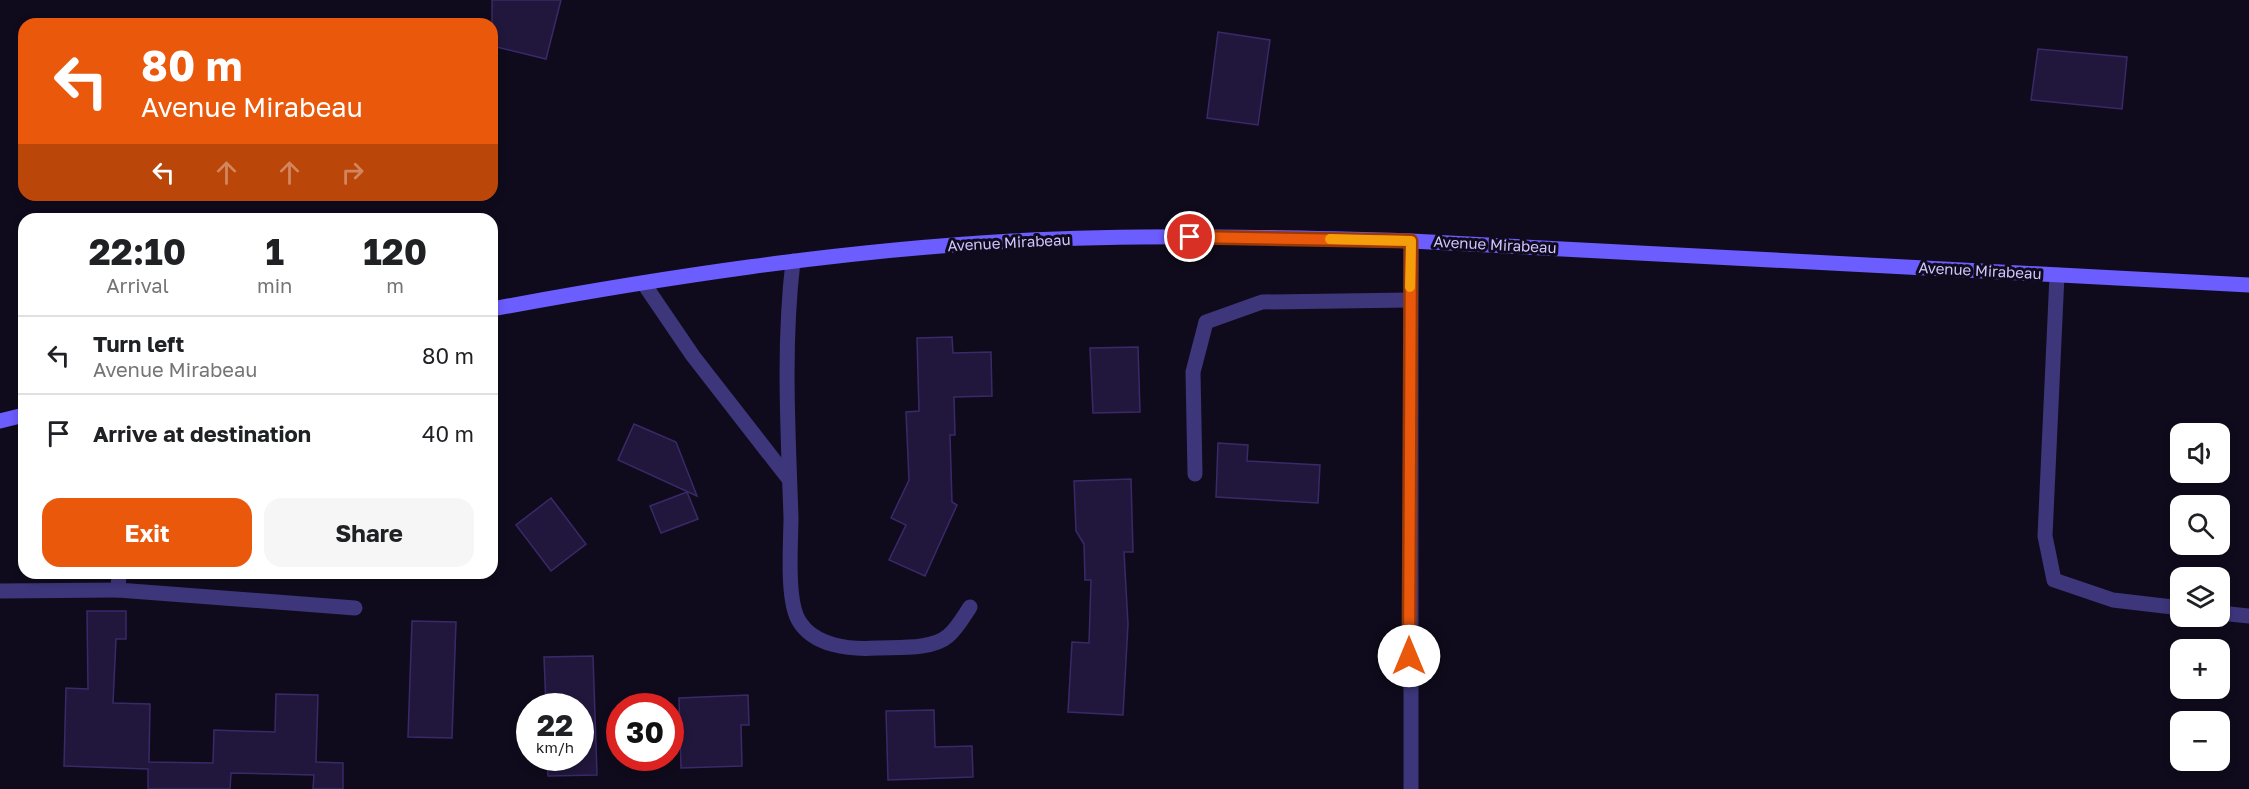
<!DOCTYPE html>
<html lang="en">
<head>
<meta charset="utf-8">
<style>
  body { margin:0; font-family:"Golos Text",sans-serif; background:#f6f6f6; color:#202124; height:100vh; display:flex; flex-direction:column; font-size:22px; white-space:nowrap }
  * { box-sizing:border-box; margin:0 }
  p { font-size:20px; color:#757577 }
  .icon { flex:none; width:33px; height:33px; fill:none; stroke:currentColor; stroke-width:2; stroke-linecap:round; stroke-linejoin:round }
  .map { position:relative; flex:1; overflow:hidden }
  .sheet { position:absolute; left:18px; top:213px; width:480px; height:366px; display:flex; flex-direction:column; background:#fff; border-radius:18px; box-shadow:0 3px 9px #0003 }
  .sheet>* { flex:none }
  .top-card { position:absolute; left:18px; top:18px; width:480px; height:183px; border-radius:18px; box-shadow:0 3px 9px #0003; background:#ea580c; color:#fff; overflow:hidden }
  .controls { position:absolute; left:2170px; top:423px; display:grid; gap:12px }
  .controls a { display:grid; place-items:center; width:60px; height:60px; border-radius:12px; background:#fff; box-shadow:0 3px 9px #0003; font-size:30px }
  .speed { position:absolute; left:516px; top:693px; display:flex; gap:12px; font-size:30px; font-weight:700; text-align:center }
  .speed>* { display:grid; place-content:center; width:78px; height:78px; border-radius:50%; background:#fff; box-shadow:0 3px 9px #0003; line-height:1 }
  .speed small { font-size:15px; font-weight:400 }
  .speed .limit { border:9px solid #d22; background:#fff; color:#111 }
  .pin { position:absolute; display:grid; place-items:center; width:51px; height:51px; color:#fff; margin:-26px; border:3px solid #fff; border-radius:50%; box-shadow:0 2px 6px #0007 }
  .me { position:absolute; width:66px; margin:-33px; rotate:0deg; stroke-linejoin:round; filter:drop-shadow(0 0 4px #0008) }
  .turn { display:flex; align-items:center; gap:21px; height:126px; padding:0 24px; font-size:27px }
  .turn .icon { width:78px; height:78px; stroke-width:2.5 }
  .turn b { display:block; font-size:42px; line-height:51px }
  .lanes { display:flex; align-items:center; height:57px; padding:0 24px; background:#0003; justify-content:center; gap:30px; direction:ltr }
  .lanes .off { opacity:.35 }
  .eta { display:flex; justify-content:space-evenly; align-items:center; height:102px; text-align:center }
  .eta b { font-size:36px; font-weight:700; line-height:42px }
  .cta { display:flex; gap:12px; margin-top:auto; padding:12px 24px }
  .cta a { flex:1; height:69px; border-radius:18px; background:#ea580c; color:#fff; font-size:24px; font-weight:700; line-height:69px; text-align:center }
  .cta a+a { background:#f6f6f6; color:#202124 }
  ul { padding:0; list-style:none }
  li { display:flex; align-items:center; gap:18px; height:78px; padding:0 24px; border-top:2px solid #e0e0e0 }
  li div { flex:1 }
  li b { display:block; font-size:22px }
  li em { font-style:normal }
  .map>svg:first-child { display:block }
  .building { fill:#21173c; stroke:#3a2968; stroke-width:1.5 }
  .lines { fill:none; stroke-linecap:round; stroke-linejoin:round }
  .lane { stroke:#3d367b; stroke-width:15 }
  .street { stroke:#3d367b; stroke-width:15 }
  .secondary { stroke:#6c5dfe; stroke-width:15 }
  .route-casing { stroke:#983908; stroke-width:15 }
  .route { stroke:#ea580c; stroke-width:10 }
  .slow { stroke:#f59e0b; stroke-width:10 }
  .labels { text-anchor:middle; stroke-width:6; stroke-linejoin:round; paint-order:stroke }
  .street-label { font-size:15px; fill:#d0c6ff; stroke:#0f0b1c }
</style>
</head>
<body>
<div class="map">
<svg width="2249" height="789" viewBox="0 0 2249 789">
  <rect width="100%" height="100%" fill="#0f0b1c"/>
  <!-- building -->
  <g class="building">
    <polygon points="492,0 561,0 546,59 492,46"/>
    <polygon points="1218,32 1270,40 1258,125 1207,118"/>
    <polygon points="2038,49 2127,57 2122,109 2031,100"/>
    <polygon points="952,337 953,353 991,352 992,396 954,397 955,435 950,435 952,502 957,505 925,576 889,560 906,525 891,518 909,480 906,412 919,411 917,338"/>
    <polygon points="1138,347 1140,412 1093,413 1090,348"/>
    <polygon points="634,424 676,442 697,496 618,460"/>
    <polygon points="1218,443 1248,445 1247,461 1320,465 1318,503 1216,497"/>
    <polygon points="1131,479 1133,552 1124,552 1128,624 1123,715 1068,712 1072,642 1089,643 1091,580 1085,580 1084,544 1076,531 1074,481"/>
    <polygon points="687,492 698,519 661,533 650,506"/>
    <polygon points="551,498 586,544 551,571 516,525"/>
    <polygon points="87,611 126,611 126,639 116,639 113,703 150,704 149,762 213,763 214,730 275,732 276,694 318,695 316,762 343,763 343,789 313,789 314,775 231,773 230,789 148,789 148,769 64,766 66,688 88,689"/>
    <polygon points="412,621 456,622 452,738 408,737"/>
    <polygon points="593,656 597,775 548,776 547,758 580,758 580,706 546,706 544,657"/>
    <polygon points="748,695 749,725 741,725 742,766 681,768 679,698"/>
    <polygon points="934,710 935,747 972,746 973,777 888,780 886,711"/>
  </g>
  <g class="lines">
    <!-- lane -->
    <g class="lane">
      <path d="M793,261C783,346 788,431 791,517C791,542 786,600 799,621C814,646 850,650 877,648C897,647 932,650 948,636C957,629 964,616 970,607"/>
      <polyline points="2057,275 2045,536 2054,580 2113,600 2181,608"/>
      <polyline points="644,284 693,356 788,478"/>
      <polyline points="1195,474 1193,372 1206,322 1262,302 1410,300"/>
      <polyline points="119,573 118,590 355,608"/>
      <polyline points="0,591 118,590"/>
      <polyline points="2220,613 2249,616"/>
    </g>
    <!-- street -->
    <polyline class="street" points="1411,241 1411,789"/>
    <!-- secondary -->
    <g class="secondary">
      <path d="M492,309C664,277 837,251 1012,241C1145,234 1278,237 1411,241L2249,285"/>
      <polyline points="0,421 24,415"/>
    </g>
  </g>
  <g class="lines">
    <!-- route casing -->
    <g class="route-casing">
      <polyline id="route" points="1190,237 1411,241 1409,656"/>
    </g>
    <!-- route -->
    <use href="#route" class="route"/>
    <!-- slow -->
    <polyline class="slow" points="1330,239 1411,241 1410,287"/>
  </g>
  <g class="labels">
    <!-- street labels -->
    <g class="street-label">
      <text transform="translate(1009 243) rotate(-3)" y="5">Avenue Mirabeau</text>
      <text transform="translate(1495 245) rotate(3)" y="5">Avenue Mirabeau</text>
      <text transform="translate(1980 271) rotate(3)" y="5">Avenue Mirabeau</text>
    </g>
  </g>
</svg>
<div class="controls">
<a><svg class="icon" aria-label="sound" viewBox="0 0 24 24"><path d="M4 9h4l5-4v14l-5-4H4zM17 9q2 3 0 6"/></svg></a>
<a><svg class="icon" aria-label="search" viewBox="0 0 24 24"><circle cx="10" cy="10" r="6"/><path d="M15 15l6 6"/></svg></a>
<a><svg class="icon" aria-label="layers" viewBox="0 0 24 24"><path d="M12 4l9 5-9 5-9-5zM3 14l9 5 9-5"/></svg></a>
<a>+</a>
<a>−</a>
</div>
<div class="speed"><div>22<small>km/h</small></div><div class="limit">30</div></div>
<div class="pin" style="left:1190px;top:237px;background:#d93025"><svg class="icon" aria-label="arrive" viewBox="0 0 24 24"><path d="M6 21V4h12l-3 4 3 4H6"/></svg></div>
<svg class="me" style="left:1409px;top:656px" viewBox="-20 -20 40 40"><circle r="19" fill="#fff"/><path d="M0-13L10 11 0 6-10 11z" fill="#ea580c"/></svg>
<div class="top-card">
<div class="turn"><svg class="icon" aria-label="left" viewBox="0 0 24 24"><path d="M17 20v-9H6M10 6l-5 5 5 5"/></svg><div><b>80 m</b>Avenue Mirabeau</div></div>
<div class="lanes"><svg class="icon" aria-label="left" viewBox="0 0 24 24"><path d="M17 20v-9H6M10 6l-5 5 5 5"/></svg><svg class="icon off" aria-label="ahead" viewBox="0 0 24 24"><path d="M12 20V5M6 11l6-6 6 6"/></svg><svg class="icon off" aria-label="ahead" viewBox="0 0 24 24"><path d="M12 20V5M6 11l6-6 6 6"/></svg><svg class="icon off" aria-label="right" viewBox="0 0 24 24"><path d="M7 20v-9h11M14 6l5 5-5 5"/></svg></div>
</div>
<section class="sheet">
<div class="eta">
<div><b>22:10</b><p>Arrival</p></div>
<div><b>1</b><p>min</p></div>
<div><b>120</b><p>m</p></div>
</div>
<ul>
<li><svg class="icon" aria-label="left" viewBox="0 0 24 24"><path d="M17 20v-9H6M10 6l-5 5 5 5"/></svg><div><b>Turn left</b><p>Avenue Mirabeau</p></div><em>80 m</em></li>
<li><svg class="icon" aria-label="arrive" viewBox="0 0 24 24"><path d="M6 21V4h12l-3 4 3 4H6"/></svg><div><b>Arrive at destination</b></div><em>40 m</em></li>
</ul>
<div class="cta"><a>Exit</a><a>Share</a></div>
</section>
</div>
</body>
</html>
